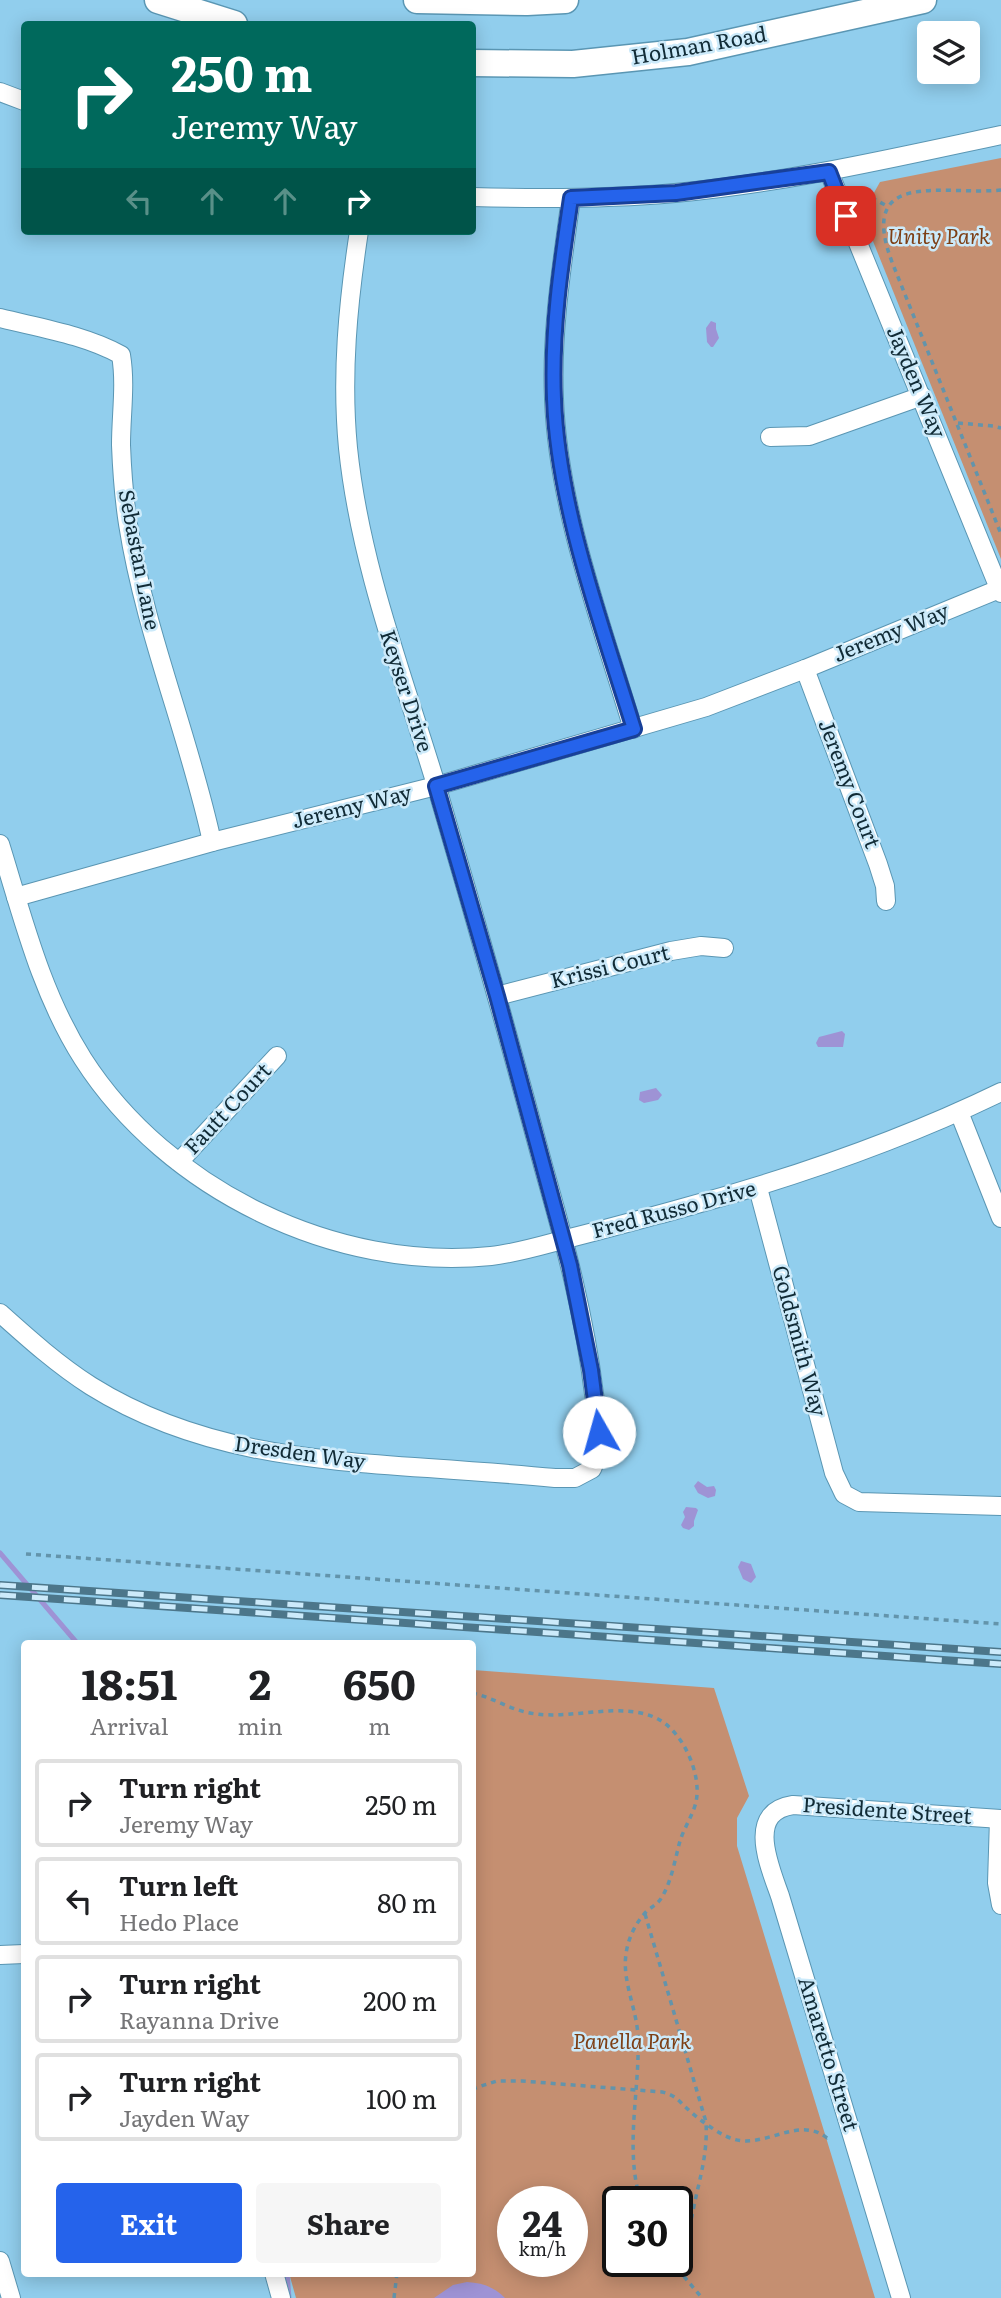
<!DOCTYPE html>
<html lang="en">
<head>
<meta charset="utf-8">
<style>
  body { margin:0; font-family:Literata,serif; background:#f6f6f6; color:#202124; height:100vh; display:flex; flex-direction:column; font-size:26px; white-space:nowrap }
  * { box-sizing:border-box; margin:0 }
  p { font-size:23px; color:#757577 }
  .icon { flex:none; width:38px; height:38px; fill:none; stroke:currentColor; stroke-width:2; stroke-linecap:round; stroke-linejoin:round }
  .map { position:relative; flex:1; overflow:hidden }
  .panel { position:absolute; left:21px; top:1640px; width:455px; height:637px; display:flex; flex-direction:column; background:#fff; border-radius:7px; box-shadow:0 4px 18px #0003 }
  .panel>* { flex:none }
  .banner { position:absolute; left:21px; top:21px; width:455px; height:214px; border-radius:7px; box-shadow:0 4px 18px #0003; background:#00695c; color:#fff; overflow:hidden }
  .controls { position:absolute; left:917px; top:21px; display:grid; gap:14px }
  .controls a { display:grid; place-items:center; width:63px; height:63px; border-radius:7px; background:#fff; box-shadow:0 4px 18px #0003; font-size:35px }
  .speed { position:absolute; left:497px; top:2186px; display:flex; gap:14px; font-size:35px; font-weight:700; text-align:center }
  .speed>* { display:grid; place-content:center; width:91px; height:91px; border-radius:50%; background:#fff; box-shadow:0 4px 18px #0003; line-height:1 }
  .speed small { font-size:18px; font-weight:400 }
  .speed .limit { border:4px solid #111; border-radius:10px; background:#fff; color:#111 }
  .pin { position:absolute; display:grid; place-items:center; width:60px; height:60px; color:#fff; margin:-30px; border-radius:14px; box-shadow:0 4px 10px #0006 }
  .me { position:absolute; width:77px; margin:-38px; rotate:353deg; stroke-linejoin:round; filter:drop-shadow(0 0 5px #0008) }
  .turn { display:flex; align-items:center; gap:24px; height:147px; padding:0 35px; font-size:32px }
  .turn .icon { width:91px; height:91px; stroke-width:2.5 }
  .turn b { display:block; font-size:49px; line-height:60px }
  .lanes { display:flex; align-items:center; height:66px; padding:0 35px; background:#0003; justify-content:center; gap:35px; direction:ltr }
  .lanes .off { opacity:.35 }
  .eta { display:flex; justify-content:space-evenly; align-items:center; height:119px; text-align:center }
  .eta b { font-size:42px; font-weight:700; line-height:49px }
  .button { display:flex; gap:14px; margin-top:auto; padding:14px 35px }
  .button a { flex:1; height:80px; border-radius:7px; background:#2563eb; color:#fff; font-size:28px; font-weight:700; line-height:80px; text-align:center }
  .button a+a { background:#f6f6f6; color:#202124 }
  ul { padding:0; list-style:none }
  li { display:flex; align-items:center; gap:21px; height:88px; margin:0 14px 10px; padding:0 21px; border:4px solid #e0e0e0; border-radius:7px }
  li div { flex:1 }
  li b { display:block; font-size:26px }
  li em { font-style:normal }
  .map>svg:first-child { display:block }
  .green { fill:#c58f71; fill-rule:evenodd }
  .water { fill:#9e93d5 }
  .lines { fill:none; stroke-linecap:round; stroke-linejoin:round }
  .stream { stroke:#9e93d5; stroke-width:5 }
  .street-casing { stroke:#5a96b3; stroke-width:20 }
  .secondary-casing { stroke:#5a96b3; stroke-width:29 }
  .path { stroke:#6394ab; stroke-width:3.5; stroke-dasharray:5 5; stroke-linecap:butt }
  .street { stroke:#fff; stroke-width:18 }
  .secondary { stroke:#fff; stroke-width:26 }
  .rail-casing { stroke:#4c768a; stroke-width:8 }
  .rail { stroke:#cceafa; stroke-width:5; stroke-dasharray:16; stroke-linecap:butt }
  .route-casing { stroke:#184099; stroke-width:18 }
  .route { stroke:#2563eb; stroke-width:12 }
  .labels { text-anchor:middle; stroke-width:5; stroke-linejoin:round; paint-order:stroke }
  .street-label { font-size:21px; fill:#112b36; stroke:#cceafa }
  .park-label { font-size:21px; font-style:italic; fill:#7d3f15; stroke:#cceafa }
</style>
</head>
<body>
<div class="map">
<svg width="1001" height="2298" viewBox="0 0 1001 2298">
  <rect width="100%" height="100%" fill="#91ceed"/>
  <!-- green -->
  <g class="green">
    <polygon points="1001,158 1001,559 862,214 880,182"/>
    <path d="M473,1670L714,1688L749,1796L737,1818V1846L875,2298H296L289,2273H472ZM513,2202H572V2261H513ZM618,2202H677V2261H618Z"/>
  </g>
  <!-- water -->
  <g class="water">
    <polygon points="711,321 716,323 716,329 719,338 713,347 711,347 707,342 706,328"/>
    <polygon points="842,1031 845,1034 843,1047 818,1047 816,1043 819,1037"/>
    <polygon points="656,1088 662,1095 658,1100 644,1103 639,1100 640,1092"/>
    <polygon points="698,1481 707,1487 714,1486 716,1490 715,1496 708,1498 698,1493 694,1486"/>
    <polygon points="686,1507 696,1508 698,1510 694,1521 694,1526 689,1530 683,1528 681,1525 685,1517 683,1512"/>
    <polygon points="741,1561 751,1564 756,1577 751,1583 743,1579 738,1567"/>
    <path d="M467,2282C483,2283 494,2287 505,2298H434L453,2285Z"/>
  </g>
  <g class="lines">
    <!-- stream -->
    <g class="stream">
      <polyline points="0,1553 77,1643"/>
      <polyline points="287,2273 289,2298"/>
    </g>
    <!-- street casing -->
    <g class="street-casing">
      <g id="street">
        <polyline points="0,92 24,101"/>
        <polyline points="829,172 1001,593"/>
        <path d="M472,197C540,199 608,199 675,193C785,183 893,158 1001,135"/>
        <path d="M571,198C562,265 551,332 554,399C558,509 602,625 633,729"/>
        <path d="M0,318C40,328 85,335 121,355C126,385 121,414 121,445C122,471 124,498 128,524C145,633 189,735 212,842"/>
        <polyline points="770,437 809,436 922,396"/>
        <polyline points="805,669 878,864 885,886 886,901"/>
        <path d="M0,844C23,918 41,993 83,1059C167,1190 336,1272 491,1256C518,1253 543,1245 570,1238C606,1229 642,1219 679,1209C789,1179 898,1142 1001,1092"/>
        <polyline points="16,897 212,842 436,786 706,707 805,669 999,589"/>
        <polyline points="497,996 671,951 701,946 724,948"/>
        <polyline points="959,1112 1001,1218"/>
        <polyline points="179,1162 277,1056"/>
        <polyline points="758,1188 834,1473 844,1494 859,1502 1001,1506"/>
        <path d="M0,1313C29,1339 58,1365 91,1386C195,1451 309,1460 428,1468C471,1471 513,1474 555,1478H575L592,1469C594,1464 597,1457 598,1451C602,1433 597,1412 594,1394C585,1318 565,1243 544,1169C510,1042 474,914 437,788C403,675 360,565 348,448C341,375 348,303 359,231"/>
        <polyline points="999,1819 997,1883 1001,1905"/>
        <polyline points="0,1955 24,1954"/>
        <polyline points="0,2261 11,2298"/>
        <polyline points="274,2273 281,2298"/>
        <path d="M901,2298L780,1896C770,1867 745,1812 793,1805L1001,1819"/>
      </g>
    </g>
    <!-- secondary casing -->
    <g class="secondary-casing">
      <g id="secondary">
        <polyline points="158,0 234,24"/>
        <polyline points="417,0 527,2 565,0"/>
        <polyline points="472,63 573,64 688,52 923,0"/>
      </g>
    </g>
    <!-- path -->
    <g class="path">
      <polyline points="854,188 887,206"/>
      <path d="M1001,190C945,196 856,167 892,262L1001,534"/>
      <polyline points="958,423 993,426 1001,428"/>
      <polyline points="26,1554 1001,1624"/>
      <path d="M472,1693C493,1697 513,1712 537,1714C574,1719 624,1701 658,1719C683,1732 702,1774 696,1802C693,1815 684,1828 680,1841C675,1859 672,1880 662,1897C658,1904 653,1906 647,1911C636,1922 628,1938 626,1954C622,1982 637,2009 638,2037C640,2091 624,2149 641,2202"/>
      <path d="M645,1914L706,2122C708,2157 698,2183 692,2216C688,2231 688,2245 677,2257"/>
      <path d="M472,2089L497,2081H522L662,2092C677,2095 681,2104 692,2113C701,2121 722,2136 733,2139C765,2149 799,2115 827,2138L831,2137"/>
      <polyline points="671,2261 702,2298"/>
      <polyline points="394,2298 397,2273"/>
    </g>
    <!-- street -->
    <use href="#street" class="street"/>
    <!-- secondary -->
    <use href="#secondary" class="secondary"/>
    <!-- rail casing -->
    <g class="rail-casing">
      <g id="rail">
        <polyline points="0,1585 1001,1652"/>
        <polyline points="0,1595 1001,1664"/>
      </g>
    </g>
    <!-- rail -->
    <use href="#rail" class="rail"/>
  </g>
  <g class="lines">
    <!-- route casing -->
    <g class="route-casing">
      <path id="route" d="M599,1432L591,1370L570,1265L497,996L436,786L634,729C602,625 558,508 554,399C551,332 561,265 571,198L676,193L829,172L846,216"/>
    </g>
    <!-- route -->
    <use href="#route" class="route"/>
  </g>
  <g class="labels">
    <!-- street labels -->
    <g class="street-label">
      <text transform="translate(699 46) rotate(-10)" y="7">Holman Road</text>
      <text transform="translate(916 382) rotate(67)" y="7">Jayden Way</text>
      <text transform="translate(139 560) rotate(79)" y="7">Sebastan Lane</text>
      <text transform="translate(891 633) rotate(-22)" y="7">Jeremy Way</text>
      <text transform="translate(406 691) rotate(72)" y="7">Keyser Drive</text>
      <text transform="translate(849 784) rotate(69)" y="7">Jeremy Court</text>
      <text transform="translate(352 807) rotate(-14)" y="7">Jeremy Way</text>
      <text transform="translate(610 967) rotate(-14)" y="7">Krissi Court</text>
      <text transform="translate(228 1109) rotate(-47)" y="7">Fautt Court</text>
      <text transform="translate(674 1210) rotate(-15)" y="7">Fred Russo Drive</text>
      <text transform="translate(799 1341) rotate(75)" y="7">Goldsmith Way</text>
      <text transform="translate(300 1453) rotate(8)" y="7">Dresden Way</text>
      <text transform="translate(887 1811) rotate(4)" y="7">Presidente Street</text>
      <text transform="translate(828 2054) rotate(73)" y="7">Amaretto Street</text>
    </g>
    <!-- park labels -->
    <g class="park-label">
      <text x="939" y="244">Unity Park</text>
      <text x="632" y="2049">Panella Park</text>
    </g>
  </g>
</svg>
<div class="controls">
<a><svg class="icon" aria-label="layers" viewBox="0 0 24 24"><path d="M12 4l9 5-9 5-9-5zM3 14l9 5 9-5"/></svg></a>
</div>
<div class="speed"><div>24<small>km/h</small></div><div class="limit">30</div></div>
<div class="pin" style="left:846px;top:216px;background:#d93025"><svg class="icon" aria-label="arrive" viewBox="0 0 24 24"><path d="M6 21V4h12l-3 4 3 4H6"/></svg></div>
<svg class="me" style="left:599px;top:1432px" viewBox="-20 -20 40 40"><circle r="19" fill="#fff"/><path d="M0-13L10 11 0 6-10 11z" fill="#2563eb"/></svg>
<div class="banner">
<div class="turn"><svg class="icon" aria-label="right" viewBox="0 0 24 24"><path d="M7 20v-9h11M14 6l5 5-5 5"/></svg><div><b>250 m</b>Jeremy Way</div></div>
<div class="lanes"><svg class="icon off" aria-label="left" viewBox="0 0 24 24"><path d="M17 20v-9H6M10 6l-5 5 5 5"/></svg><svg class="icon off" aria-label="ahead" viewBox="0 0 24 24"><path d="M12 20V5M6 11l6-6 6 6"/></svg><svg class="icon off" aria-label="ahead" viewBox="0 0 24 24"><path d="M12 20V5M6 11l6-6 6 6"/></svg><svg class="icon" aria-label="right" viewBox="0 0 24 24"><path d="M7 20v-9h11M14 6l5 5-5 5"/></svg></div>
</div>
<section class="panel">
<div class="eta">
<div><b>18:51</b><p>Arrival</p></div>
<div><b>2</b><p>min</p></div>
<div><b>650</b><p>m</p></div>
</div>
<ul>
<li><svg class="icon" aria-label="right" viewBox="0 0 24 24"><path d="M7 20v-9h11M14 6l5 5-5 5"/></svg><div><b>Turn right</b><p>Jeremy Way</p></div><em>250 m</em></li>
<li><svg class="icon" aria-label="left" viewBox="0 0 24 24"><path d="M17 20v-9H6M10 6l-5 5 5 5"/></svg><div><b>Turn left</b><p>Hedo Place</p></div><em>80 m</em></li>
<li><svg class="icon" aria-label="right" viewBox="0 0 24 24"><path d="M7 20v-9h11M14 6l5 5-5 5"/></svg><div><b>Turn right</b><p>Rayanna Drive</p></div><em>200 m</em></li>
<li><svg class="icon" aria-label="right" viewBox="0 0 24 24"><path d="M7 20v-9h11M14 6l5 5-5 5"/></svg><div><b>Turn right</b><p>Jayden Way</p></div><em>100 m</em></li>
</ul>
<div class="button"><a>Exit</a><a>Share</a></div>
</section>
</div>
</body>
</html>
